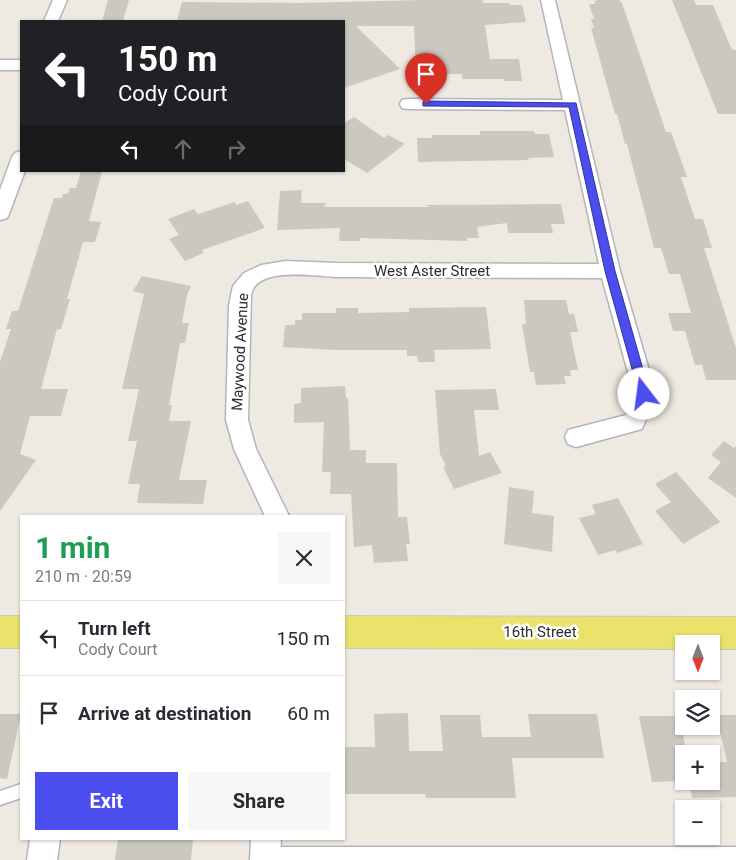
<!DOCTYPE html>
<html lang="en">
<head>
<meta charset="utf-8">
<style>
  body { margin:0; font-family:Roboto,sans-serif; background:#f7f7f7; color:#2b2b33; height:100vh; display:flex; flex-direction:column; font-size:19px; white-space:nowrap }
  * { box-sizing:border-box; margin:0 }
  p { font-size:16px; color:#7c7c81 }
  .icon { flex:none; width:28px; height:28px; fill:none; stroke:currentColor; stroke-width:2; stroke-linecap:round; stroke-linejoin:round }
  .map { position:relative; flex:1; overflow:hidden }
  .sheet { position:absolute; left:20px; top:515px; width:325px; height:325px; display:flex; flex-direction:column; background:#fff; border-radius:0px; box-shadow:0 1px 4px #0004 }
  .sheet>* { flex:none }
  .hud { position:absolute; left:20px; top:20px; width:325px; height:152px; border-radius:0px; box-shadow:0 1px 4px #0004; background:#202124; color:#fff; overflow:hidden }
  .needle { width:32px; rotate:180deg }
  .tools { position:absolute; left:675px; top:635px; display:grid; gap:10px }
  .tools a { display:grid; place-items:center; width:45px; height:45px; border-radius:0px; background:#fff; box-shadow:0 1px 4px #0004; font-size:25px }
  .pin { position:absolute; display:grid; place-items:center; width:42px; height:42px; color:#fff; margin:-51px -21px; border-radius:50% 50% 50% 0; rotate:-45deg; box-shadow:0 0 5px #0007 }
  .pin .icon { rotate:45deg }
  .me { position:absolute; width:55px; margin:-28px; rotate:345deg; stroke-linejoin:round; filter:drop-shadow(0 0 4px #0008) }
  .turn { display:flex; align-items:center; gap:18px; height:105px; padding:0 15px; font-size:22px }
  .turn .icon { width:65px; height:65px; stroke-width:2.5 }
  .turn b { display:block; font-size:35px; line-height:42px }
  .lanes { display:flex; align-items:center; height:48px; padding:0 15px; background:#0003; justify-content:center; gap:25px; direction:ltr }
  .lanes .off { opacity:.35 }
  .round { display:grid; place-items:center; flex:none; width:52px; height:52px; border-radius:0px; background:#f7f7f7 }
  .headline { display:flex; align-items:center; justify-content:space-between; height:85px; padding:0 15px }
  h1 { font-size:30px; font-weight:700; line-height:38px; color:#1e9e55 }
  .primary-button { display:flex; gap:10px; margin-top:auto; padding:10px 15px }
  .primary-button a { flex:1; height:58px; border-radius:0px; background:#4c4def; color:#fff; font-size:20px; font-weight:700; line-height:58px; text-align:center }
  .primary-button a+a { background:#f7f7f7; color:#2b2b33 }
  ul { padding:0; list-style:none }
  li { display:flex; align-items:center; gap:15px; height:75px; padding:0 15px; border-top:1px solid #e1e1e2 }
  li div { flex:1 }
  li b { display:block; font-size:19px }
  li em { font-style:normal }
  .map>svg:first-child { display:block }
  .building { fill:#cac8bf }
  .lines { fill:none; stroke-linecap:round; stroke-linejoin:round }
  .service-casing { stroke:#b4b4bf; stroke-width:3 }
  .minor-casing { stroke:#b4b4bf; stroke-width:3 }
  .primary-casing { stroke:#c8c8c8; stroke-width:2 }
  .service { fill:#fff; fill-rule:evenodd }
  .minor { fill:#fff; fill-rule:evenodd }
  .primary { fill:#e9e26b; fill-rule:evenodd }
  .route { fill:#4c4def; stroke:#31329b }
  .labels { text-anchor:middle; stroke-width:5; stroke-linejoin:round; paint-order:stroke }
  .street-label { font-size:15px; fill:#2d2d2d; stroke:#fff }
</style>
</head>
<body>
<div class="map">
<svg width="736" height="860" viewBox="0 0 736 860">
  <rect width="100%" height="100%" fill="#eeeae1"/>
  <!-- building -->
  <g class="building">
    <polygon points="108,0 129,0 123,21 102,21"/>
    <polygon points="423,0 483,0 483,3 509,3 510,5 522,5 526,22 485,25 490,59 519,59 522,81 504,81 504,79 462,79 462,74 416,74 414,26 356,26 400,69 344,88 344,21 177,21 182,2 300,3"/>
    <polygon points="598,0 619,0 622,3 666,132 671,132 687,177 681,177 695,219 703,219 712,248 704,248 736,348 736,380 706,380 702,365 695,365 685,331 673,331 668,313 691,313 680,274 669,274 661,248 654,248 627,144 625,144 617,114 615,114 591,28 594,28 591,19 594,19 589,4 595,4 595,1"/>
    <polygon points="672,0 694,0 696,5 713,5 732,50 736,50 736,114 718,114"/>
    <polygon points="354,117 384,138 388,135 405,144 367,173 344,159 344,123"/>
    <polygon points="480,131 534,131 535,134 549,134 554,157 528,158 529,160 418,162 417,138 432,138 432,135 480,135"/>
    <polygon points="81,171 102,171 89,221 101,222 95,242 83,242 67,299 70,299 61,329 57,329 41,389 68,389 61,416 30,416 20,454 36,460 0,511 0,362 11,329 6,329 12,311 18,311 54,198 62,198 63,194 68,194 70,188 76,188"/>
    <polygon points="302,190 301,203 327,203 323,207 430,207 425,205 561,204 565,224 551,224 553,233 508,233 507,223 477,227 479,238 467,238 467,241 360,238 360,241 339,241 340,228 277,230 280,191"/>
    <polygon points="248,201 265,228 202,250 204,253 185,261 169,239 179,235 168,219 194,209 198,214 235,202 236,205"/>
    <polygon points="142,276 191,286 187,295 182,323 189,323 185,343 180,343 169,405 172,405 169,421 191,421 179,480 207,480 203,504 137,503 140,484 128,484 137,441 128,441 139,389 122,389 144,294 133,291"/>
    <polygon points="524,300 566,300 569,314 574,314 578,332 570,332 578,370 570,370 571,376 564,376 566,384 536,385 534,372 530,372 522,324 526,324"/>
    <polygon points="486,307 491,349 434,350 435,362 418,362 417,356 407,356 407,350 335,350 283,347 285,325 295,325 295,320 302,320 302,313 336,313 336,308 358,308 358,313 409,312 409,308"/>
    <polygon points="345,386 346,398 348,398 350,450 366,450 366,463 397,463 398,517 407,517 410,544 406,544 408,561 374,563 372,545 354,547 351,494 330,494 331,472 322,472 324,422 294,423 294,404 301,403 301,388"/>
    <polygon points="496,389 499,410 474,410 479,456 490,452 502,473 454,489 443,467 446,466 440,454 435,390"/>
    <polygon points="724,441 734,448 736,446 736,498 708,478 721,462 711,455"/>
    <polygon points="676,472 720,522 683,544 655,511 671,502 655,484"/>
    <polygon points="509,487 534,491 532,513 554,516 552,552 504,544"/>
    <polygon points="618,498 643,544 617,553 615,550 598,555 579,518 596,514 592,505"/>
    <polygon points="408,713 409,751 443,751 440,715 480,715 482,737 531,737 528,714 597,714 604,758 512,758 516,798 426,798 425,794 344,794 344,747 375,747 374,714"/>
    <polygon points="0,714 21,714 7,779 0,778"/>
    <polygon points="716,715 736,715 736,797 692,798 689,781 711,781 711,762 727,762"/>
    <polygon points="639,716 679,716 687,754 684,754 684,781 652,782"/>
    <polygon points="118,839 193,839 191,860 115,860"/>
  </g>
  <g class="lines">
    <!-- service casing -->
    <g class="service-casing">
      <g id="service">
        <polygon points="21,784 21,798 0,805 0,791"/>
        <polygon points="265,847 736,847 736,860 259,860 257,855 260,850"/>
      </g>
    </g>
    <!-- minor casing -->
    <g class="minor-casing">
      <g id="minor">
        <polygon points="53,0 67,0 58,21 44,21"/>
        <path d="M541,0H555L620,271L656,394L642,429L576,447L568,444L565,437L568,430L626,415L634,394L602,278L336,277C314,276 256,266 251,295L248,420L256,449L289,516H265L234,449L226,420L229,305L233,286L244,273L261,265L286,261L336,263L599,264L565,110L408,109L402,108L400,104L402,100L408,99L563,100Z"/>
        <rect x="0" y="60" width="21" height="10"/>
        <polygon points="21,151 21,171 25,171 9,214 7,218 0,220 0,190 12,157 15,153"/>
        <polygon points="30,839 60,839 57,860 27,860"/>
        <polygon points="251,839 281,839 280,860 250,860"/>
      </g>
    </g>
    <!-- primary casing -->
    <g class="primary-casing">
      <g id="primary">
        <rect x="0" y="616" width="21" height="32"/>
        <polygon points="344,616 736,617 736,649 711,649 711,644 684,644 684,649 344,648"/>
      </g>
    </g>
    <!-- service -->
    <use href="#service" class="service"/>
    <!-- minor -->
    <use href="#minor" class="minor"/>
    <!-- primary -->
    <use href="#primary" class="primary"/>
  </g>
  <!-- route -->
  <polygon class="route" points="426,101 576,103 615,271 650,394 648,398 641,398 639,394 605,271 569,107 423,106 423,102"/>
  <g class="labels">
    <!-- street labels -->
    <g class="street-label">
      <text x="432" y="276">West Aster Street</text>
      <text transform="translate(240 352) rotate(-87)" y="5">Maywood Avenue</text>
      <text x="540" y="637">16th Street</text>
    </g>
  </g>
</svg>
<div class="tools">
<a><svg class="needle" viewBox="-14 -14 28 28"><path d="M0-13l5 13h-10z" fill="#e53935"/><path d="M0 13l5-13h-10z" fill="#7c7c81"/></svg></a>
<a><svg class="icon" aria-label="layers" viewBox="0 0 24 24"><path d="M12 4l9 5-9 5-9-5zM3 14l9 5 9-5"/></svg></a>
<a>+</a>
<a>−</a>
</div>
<div class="pin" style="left:426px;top:104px;background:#d93025"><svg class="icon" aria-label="arrive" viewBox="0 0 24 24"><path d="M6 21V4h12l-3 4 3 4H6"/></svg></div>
<svg class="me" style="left:644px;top:394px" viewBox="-20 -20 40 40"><circle r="19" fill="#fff"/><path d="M0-13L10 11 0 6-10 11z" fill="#4c4def"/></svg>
<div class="hud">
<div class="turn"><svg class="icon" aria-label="left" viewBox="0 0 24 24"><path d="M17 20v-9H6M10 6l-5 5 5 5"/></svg><div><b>150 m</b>Cody Court</div></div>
<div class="lanes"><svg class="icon" aria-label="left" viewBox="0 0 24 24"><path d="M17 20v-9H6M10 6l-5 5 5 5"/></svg><svg class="icon off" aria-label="ahead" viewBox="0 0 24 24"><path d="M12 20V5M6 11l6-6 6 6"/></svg><svg class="icon off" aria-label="right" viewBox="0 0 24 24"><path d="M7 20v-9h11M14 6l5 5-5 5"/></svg></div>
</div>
<section class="sheet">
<div class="headline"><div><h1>1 min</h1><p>210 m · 20:59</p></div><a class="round"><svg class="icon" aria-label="close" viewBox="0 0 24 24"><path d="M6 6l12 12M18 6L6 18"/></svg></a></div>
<ul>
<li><svg class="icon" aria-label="left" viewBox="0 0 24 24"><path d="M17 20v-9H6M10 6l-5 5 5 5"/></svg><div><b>Turn left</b><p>Cody Court</p></div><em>150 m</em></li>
<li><svg class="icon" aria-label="arrive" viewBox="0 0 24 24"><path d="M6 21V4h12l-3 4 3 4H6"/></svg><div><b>Arrive at destination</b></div><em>60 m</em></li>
</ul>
<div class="primary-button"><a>Exit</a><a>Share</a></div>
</section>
</div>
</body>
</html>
